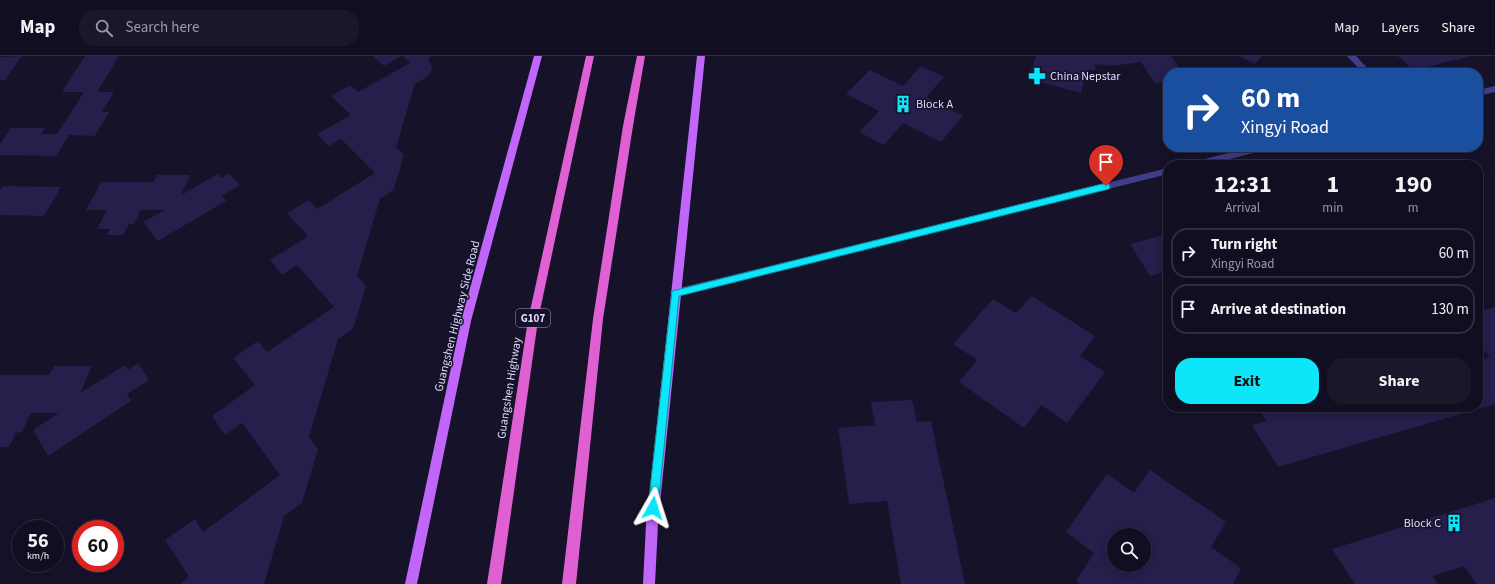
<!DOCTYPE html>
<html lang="en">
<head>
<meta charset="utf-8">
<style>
  body { margin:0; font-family:"Source Sans 3",sans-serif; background:#191729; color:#f1f3f6; height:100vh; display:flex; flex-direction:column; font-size:15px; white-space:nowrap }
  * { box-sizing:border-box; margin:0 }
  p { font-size:13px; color:#9c9ca5 }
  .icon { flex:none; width:22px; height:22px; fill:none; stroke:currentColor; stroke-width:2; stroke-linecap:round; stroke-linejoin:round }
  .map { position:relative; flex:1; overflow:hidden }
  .side { position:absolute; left:1163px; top:104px; width:320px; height:252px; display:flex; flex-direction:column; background:#100e20; border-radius:16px; box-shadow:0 2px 10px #0003,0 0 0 1px #302e3e }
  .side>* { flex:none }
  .top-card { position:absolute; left:1163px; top:12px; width:320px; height:84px; border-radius:16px; box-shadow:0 2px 10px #0003,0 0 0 1px #302e3e; background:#1a4fa0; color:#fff; overflow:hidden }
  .tools { position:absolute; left:1107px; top:472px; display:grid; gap:8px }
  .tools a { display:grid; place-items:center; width:44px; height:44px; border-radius:50%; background:#100e20; box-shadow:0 2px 10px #0003,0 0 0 1px #302e3e; font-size:20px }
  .speed { position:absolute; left:12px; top:464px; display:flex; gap:8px; font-size:20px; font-weight:700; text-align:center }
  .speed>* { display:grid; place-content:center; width:52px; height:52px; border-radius:50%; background:#100e20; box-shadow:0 2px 10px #0003,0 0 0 1px #302e3e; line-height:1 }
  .speed small { font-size:10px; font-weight:400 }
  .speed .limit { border:6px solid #d22; background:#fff; color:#111 }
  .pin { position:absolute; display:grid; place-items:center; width:34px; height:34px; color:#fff; margin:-41px -17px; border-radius:50% 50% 50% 0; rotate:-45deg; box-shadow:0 0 4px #0007 }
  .pin .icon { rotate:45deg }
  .me { position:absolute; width:44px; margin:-22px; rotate:6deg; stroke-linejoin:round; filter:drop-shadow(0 0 3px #0008) }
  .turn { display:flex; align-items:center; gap:14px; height:84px; padding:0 12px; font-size:18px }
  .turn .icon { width:52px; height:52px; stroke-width:2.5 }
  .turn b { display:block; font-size:28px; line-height:34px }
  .eta { display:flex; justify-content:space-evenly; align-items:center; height:68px; text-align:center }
  .eta b { font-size:24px; font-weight:700; line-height:28px }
  .action { display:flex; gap:8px; margin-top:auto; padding:8px 12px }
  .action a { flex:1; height:46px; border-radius:16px; background:#0de5f9; color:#111; font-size:16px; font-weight:700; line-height:46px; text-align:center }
  .action a+a { background:#191729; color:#f1f3f6 }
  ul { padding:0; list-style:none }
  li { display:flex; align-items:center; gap:12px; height:50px; margin:0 8px 6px; padding:0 4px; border:2px solid #302e3e; border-radius:16px }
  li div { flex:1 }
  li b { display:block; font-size:15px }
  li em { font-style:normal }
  header { display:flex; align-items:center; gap:24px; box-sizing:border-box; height:56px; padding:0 20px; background:#100e20; border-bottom:1px solid #302e3e }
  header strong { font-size:19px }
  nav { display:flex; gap:22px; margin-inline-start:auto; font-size:14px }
  .search { width:280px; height:36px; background:#191729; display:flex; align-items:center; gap:10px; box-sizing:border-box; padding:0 14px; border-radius:16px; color:#9c9ca5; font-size:15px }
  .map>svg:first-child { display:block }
  .building { fill:#261e4b; fill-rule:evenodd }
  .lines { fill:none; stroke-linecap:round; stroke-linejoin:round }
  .minor { fill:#403e88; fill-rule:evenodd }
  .primary { fill:#c166fb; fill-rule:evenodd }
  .trunk { fill:#de60d2; fill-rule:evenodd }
  .route { fill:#0de5f9; stroke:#0895a2 }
  .labels { text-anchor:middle; stroke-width:3; stroke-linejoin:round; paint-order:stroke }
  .shield { fill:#16122a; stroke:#a39fbe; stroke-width:1 }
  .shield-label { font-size:11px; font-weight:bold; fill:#dfdcfe }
  .poi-label { font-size:12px; fill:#dfdcfe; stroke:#16122a; text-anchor:start }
  .street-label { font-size:12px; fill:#dfdcfe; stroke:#16122a }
</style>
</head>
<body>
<header>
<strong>Map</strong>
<div class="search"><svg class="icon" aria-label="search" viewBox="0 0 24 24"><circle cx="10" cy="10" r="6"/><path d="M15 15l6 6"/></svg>Search here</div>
<nav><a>Map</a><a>Layers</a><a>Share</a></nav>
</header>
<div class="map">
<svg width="1495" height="528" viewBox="0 0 1495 528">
  <rect width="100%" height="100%" fill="#16122a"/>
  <!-- building -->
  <g class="building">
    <polygon points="22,0 5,24 0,24 0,1"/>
    <polygon points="85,0 119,0 97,36 114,36 102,56 109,56 95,80 69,79 56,100 0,99 0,88 11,72 45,72 42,78 57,78 84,36 62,36"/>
    <polygon points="373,0 402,0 384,10"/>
    <polygon points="403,0 432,0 428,3 432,11 431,16 427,21 415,28 396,91 404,99 399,117 393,134 380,143 357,220 366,230 353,273 338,283 309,381 318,393 302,447 284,460 264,528 180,528 187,522 188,519 165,484 195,463 203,476 280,419 242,367 225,379 212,360 255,329 233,302 258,285 267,296 334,251 297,209 282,219 270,204 307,181 307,179 287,157 309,144 317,153 375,117 341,83 328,90 317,78 349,60 350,58 331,40 350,29 358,36 410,7"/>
    <polygon points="1036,0 1171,0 1183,17 1168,17 1168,25 1155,27 1141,6 1112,10 1095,8 1095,14 1087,14 1081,37 1028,23"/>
    <polygon points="1239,0 1262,0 1255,8"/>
    <polygon points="1398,0 1468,0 1468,1 1413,14"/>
    <polygon points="921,10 944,21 926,41 963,60 941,86 903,67 884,89 859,76 879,55 846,38 870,14 903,30"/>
    <polygon points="229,117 240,129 222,140 226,145 158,185 143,166 165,154 141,154 134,168 129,168 123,179 107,179 110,173 97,173 107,154 86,154 101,126 154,126 157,119 190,119 181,139 218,118 221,122"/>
    <polygon points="3,130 61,131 44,160 0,159 0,134"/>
    <polygon points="1168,178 1168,223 1164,216 1150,220 1130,188"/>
    <polygon points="1032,240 1095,280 1080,300 1105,316 1067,367 1041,349 1024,372 959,326 977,304 953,288 993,243 1016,257"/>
    <polygon points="1495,251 1495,348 1278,411 1252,369 1266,365 1257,351 1478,351 1478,305 1490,301 1478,288 1478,255"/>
    <polygon points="138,307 149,324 127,338 131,345 48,400 33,374 59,357 31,357 22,376 16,377 9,391 0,391 0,319 49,319 54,310 92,310 80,337 125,309 128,314"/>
    <polygon points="912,344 917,366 931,365 965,528 901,528 887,445 849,448 838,372 875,369 871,346"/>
    <path d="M1150,414L1226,466L1211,491L1241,512L1233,528H1079L1076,525L1094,497L1066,476L1107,418L1134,437ZM1114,479H1144V509H1114Z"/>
    <polygon points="1495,442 1495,528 1477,528 1464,510 1433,520 1438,528 1355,528 1332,493"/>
  </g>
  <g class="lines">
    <!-- minor -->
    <g class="minor">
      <polygon points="1347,0 1356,0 1372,17 1363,17"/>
      <polygon points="1495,30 1495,36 1478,40 1478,34"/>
      <polygon points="1252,91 1269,91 1265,94 1206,109 1189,109 1193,106"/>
      <polygon points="1168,112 1168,118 675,241 672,240 670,237 672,234 675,233"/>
    </g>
    <!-- primary -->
    <g class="primary">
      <polygon points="534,0 542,0 471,265 417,528 405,528 461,265"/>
      <polygon points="697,0 705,0 658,468 655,528 643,528 646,468"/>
    </g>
    <!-- trunk -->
    <g class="trunk">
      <polygon points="586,0 594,0 538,264 501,528 487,528 528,264"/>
      <polygon points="637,0 645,0 633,70 603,263 576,528 562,528 593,263 623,70"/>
    </g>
  </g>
  <!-- route -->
  <polygon class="route" points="1106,127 1109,128 1110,130 1109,133 679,240 658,452 657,456 653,457 649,456 648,452 672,235"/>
  <!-- icons -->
  <defs>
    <g id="pharmacy-bare" transform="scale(1.38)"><path d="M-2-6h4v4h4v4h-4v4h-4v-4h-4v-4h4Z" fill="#0de5f9" stroke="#16122a" stroke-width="2.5" paint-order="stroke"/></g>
    <g id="building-bare" transform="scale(1.38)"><path d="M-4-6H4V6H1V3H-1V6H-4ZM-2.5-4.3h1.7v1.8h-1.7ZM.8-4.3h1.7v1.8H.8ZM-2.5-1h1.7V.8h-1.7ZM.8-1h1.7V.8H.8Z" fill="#0de5f9" stroke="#16122a" stroke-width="2.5" paint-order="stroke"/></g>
  </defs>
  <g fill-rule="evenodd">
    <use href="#pharmacy-bare" x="1037" y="20"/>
    <use href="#building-bare" x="903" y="48"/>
    <use href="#building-bare" x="1454" y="467"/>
  </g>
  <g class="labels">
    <!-- shield labels -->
    <rect class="shield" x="516" y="253" width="34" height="18" rx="3"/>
    <g class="shield-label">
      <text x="533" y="266">G107</text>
    </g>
    <!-- poi labels -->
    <g class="poi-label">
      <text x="1050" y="24">China Nepstar</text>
      <text x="916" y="52">Block A</text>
      <text x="1441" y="471" text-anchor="end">Block C</text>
    </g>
    <!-- street labels -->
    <g class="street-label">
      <text transform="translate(457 260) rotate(-76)" y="4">Guangshen Highway Side Road</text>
      <text transform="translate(509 332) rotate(-81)" y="4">Guangshen Highway</text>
    </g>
  </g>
</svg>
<div class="tools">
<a><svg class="icon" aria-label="search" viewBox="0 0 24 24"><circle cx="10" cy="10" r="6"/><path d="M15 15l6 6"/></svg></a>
</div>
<div class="speed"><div>56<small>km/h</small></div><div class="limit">60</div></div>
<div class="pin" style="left:1106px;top:130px;background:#d93025"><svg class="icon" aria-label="arrive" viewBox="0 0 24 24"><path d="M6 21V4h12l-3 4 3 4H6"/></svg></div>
<svg class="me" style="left:653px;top:452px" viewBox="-20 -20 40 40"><path d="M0-17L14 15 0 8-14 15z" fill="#0de5f9" stroke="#fff" stroke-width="4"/></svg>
<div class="top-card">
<div class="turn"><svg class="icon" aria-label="right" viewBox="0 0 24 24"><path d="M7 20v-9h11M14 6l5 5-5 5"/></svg><div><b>60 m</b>Xingyi Road</div></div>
</div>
<section class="side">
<div class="eta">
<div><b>12:31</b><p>Arrival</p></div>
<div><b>1</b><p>min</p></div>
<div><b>190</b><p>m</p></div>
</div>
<ul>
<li><svg class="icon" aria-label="right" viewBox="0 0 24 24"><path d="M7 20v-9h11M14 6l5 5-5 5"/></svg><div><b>Turn right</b><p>Xingyi Road</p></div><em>60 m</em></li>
<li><svg class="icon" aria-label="arrive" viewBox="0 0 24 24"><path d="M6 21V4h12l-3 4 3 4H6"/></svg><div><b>Arrive at destination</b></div><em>130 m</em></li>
</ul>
<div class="action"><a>Exit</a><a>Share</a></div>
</section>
</div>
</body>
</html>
